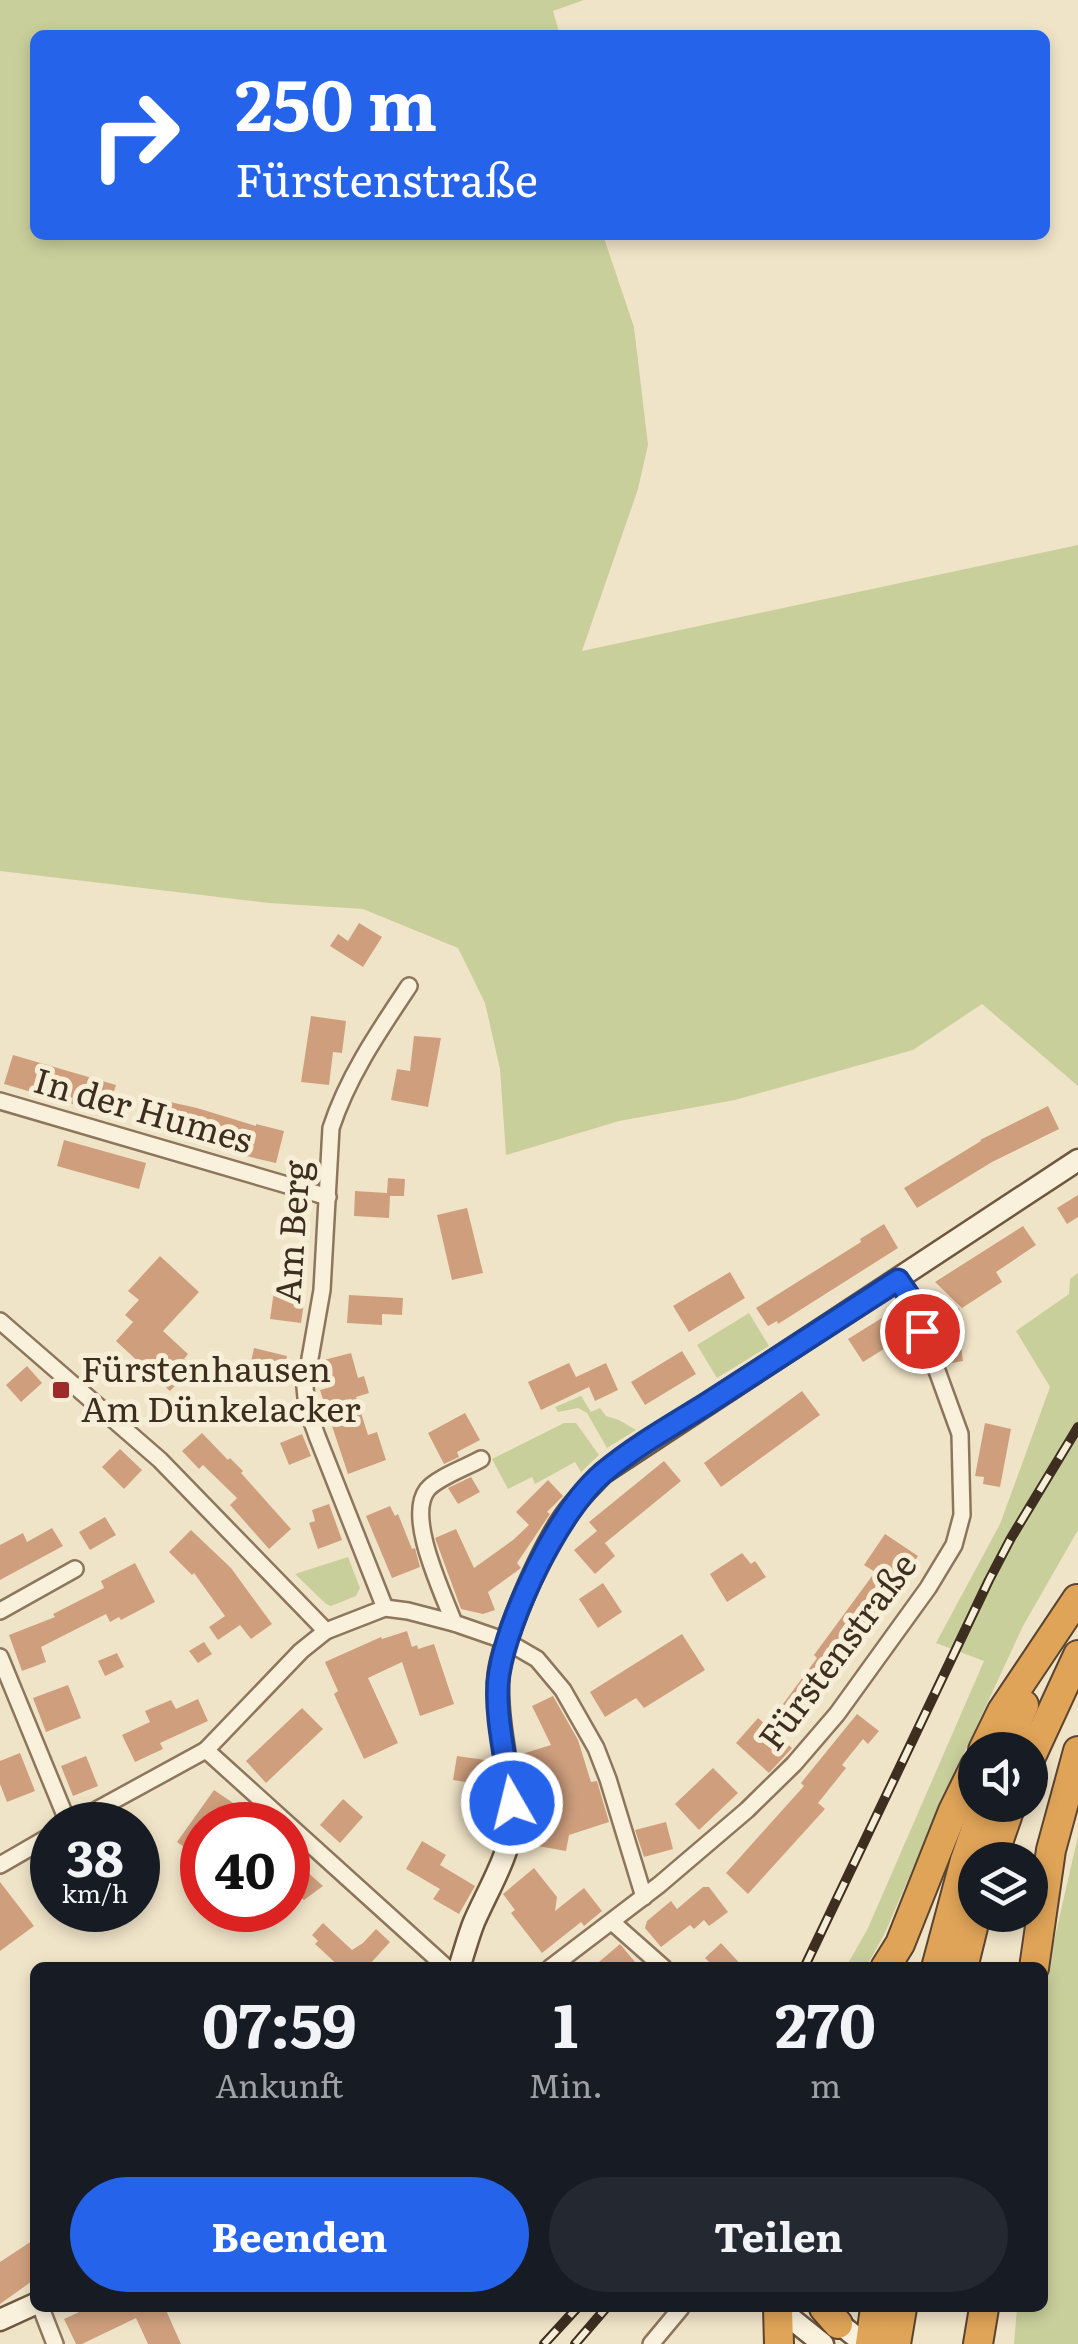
<!DOCTYPE html>
<html lang="de">
<head>
<meta charset="utf-8">
<style>
  body { margin:0; font-family:Literata,serif; background:#242831; color:#f1f3f6; height:100vh; display:flex; flex-direction:column; font-size:38px; white-space:nowrap }
  * { box-sizing:border-box; margin:0 }
  p { font-size:32px; color:#9ea1a6 }
  .icon { flex:none; width:55px; height:55px; fill:none; stroke:currentColor; stroke-width:2; stroke-linecap:round; stroke-linejoin:round }
  .map { position:relative; flex:1; overflow:hidden }
  .side { position:absolute; left:30px; top:1962px; width:1018px; height:350px; display:flex; flex-direction:column; background:#171b24; border-radius:15px; box-shadow:0 5px 15px #0003 }
  .side>* { flex:none }
  .guide { position:absolute; left:30px; top:30px; width:1020px; height:210px; border-radius:15px; box-shadow:0 5px 15px #0003; background:#2563eb; color:#fff; overflow:hidden }
  .fabs { position:absolute; left:958px; top:1732px; display:grid; gap:20px }
  .fabs a { display:grid; place-items:center; width:90px; height:90px; border-radius:50%; background:#171b24; box-shadow:0 5px 15px #0003; font-size:50px }
  .speed { position:absolute; left:30px; top:1802px; display:flex; gap:20px; font-size:50px; font-weight:700; text-align:center }
  .speed>* { display:grid; place-content:center; width:130px; height:130px; border-radius:50%; background:#171b24; box-shadow:0 5px 15px #0003; line-height:1 }
  .speed small { font-size:25px; font-weight:400 }
  .speed .limit { border:15px solid #d22; background:#fff; color:#111 }
  .pin { position:absolute; display:grid; place-items:center; width:85px; height:85px; color:#fff; margin:-42px; border:5px solid #fff; border-radius:50%; box-shadow:0 2px 10px #0007 }
  .me { position:absolute; width:110px; margin:-55px; rotate:352deg; stroke-linejoin:round; filter:drop-shadow(0 0 8px #0008) }
  .turn { display:flex; align-items:center; gap:35px; height:210px; padding:0 40px; font-size:45px }
  .turn .icon { width:130px; height:130px; stroke-width:2.5 }
  .turn b { display:block; font-size:70px; line-height:85px }
  .eta { display:flex; justify-content:space-evenly; align-items:center; height:170px; text-align:center }
  .eta b { font-size:60px; font-weight:700; line-height:70px }
  .cta { display:flex; gap:20px; margin-top:auto; padding:20px 40px }
  .cta a { flex:1; height:115px; border-radius:60px; background:#2563eb; color:#fff; font-size:40px; font-weight:700; line-height:115px; text-align:center }
  .cta a+a { background:#242831; color:#f1f3f6 }
  .map>svg:first-child { display:block }
  .green { fill:#c9cf9b }
  .building { fill:#cf9f7d }
  .lines { fill:none; stroke-linecap:round; stroke-linejoin:round }
  .street-casing { stroke:#8d765c; stroke-width:20 }
  .secondary-casing { stroke:#6f573f; stroke-width:25 }
  .highway-casing { stroke:#5b4430; stroke-width:32 }
  .street { stroke:#faf1dc; stroke-width:15 }
  .secondary { stroke:#faf1dc; stroke-width:20 }
  .highway { stroke:#e0a458; stroke-width:28 }
  .rail-casing { stroke:#3d2e20; stroke-width:10 }
  .rail { stroke:#f7eed8; stroke-width:6; stroke-dasharray:19; stroke-linecap:butt }
  .route-casing { stroke:#184099; stroke-width:25 }
  .route { stroke:#2563eb; stroke-width:18 }
  .poi-dot { fill:#9e2a2b; stroke:#f7eed8; stroke-width:4 }
  .labels { text-anchor:middle; stroke-width:10; stroke-linejoin:round; paint-order:stroke }
  .street-label { font-size:35px; fill:#3d2e20; stroke:#f7eed8 }
  .poi-label { font-size:35px; fill:#3d2e20; stroke:#f7eed8; text-anchor:start }
</style>
</head>
<body>
<div class="map">
<svg width="1078" height="2344" viewBox="0 0 1078 2344">
  <rect width="100%" height="100%" fill="#f0e4c8"/>
  <!-- green -->
  <g class="green">
    <polygon points="0,0 584,0 553,11 560,35 35,35 35,235 603,235 634,327 648,445 638,489 582,651 1078,545 1078,1086 982,1004 913,1050 735,1100 619,1121 506,1155 500,1069 485,1003 458,948 363,909 269,903 0,871"/>
    <polygon points="1078,1273 1078,1530 1023,1626 941,1803 884,1935 866,1967 846,1967 868,1928 984,1661 936,1643 1000,1524 1050,1387 1016,1331 1069,1294 1070,1279"/>
    <polygon points="749,1313 769,1346 717,1378 697,1345"/>
    <polygon points="581,1396 591,1412 600,1408 606,1416 619,1420 636,1430 607,1448 587,1413 578,1408 558,1412 555,1407"/>
    <polygon points="564,1423 576,1423 599,1455 581,1472 575,1462 535,1484 532,1477 508,1489 492,1459"/>
    <polygon points="348,1557 360,1588 356,1596 331,1606 326,1604 295,1574"/>
    <polygon points="1078,1836 1078,2344 1014,2344 1017,2308 1042,2308 1043,2011 1048,1967"/>
  </g>
  <!-- building -->
  <g class="building">
    <polygon points="359,923 382,937 363,967 330,946 338,934 348,941"/>
    <polygon points="311,1016 346,1021 342,1053 333,1052 329,1085 301,1082"/>
    <polygon points="414,1036 441,1038 428,1107 391,1100 397,1069 410,1071"/>
    <polygon points="13,1055 116,1085 107,1114 4,1084"/>
    <polygon points="157,1099 197,1108 256,1126 256,1124 284,1131 276,1163 233,1153 149,1127"/>
    <polygon points="1048,1106 1059,1129 992,1162 917,1208 904,1188 981,1141 980,1140"/>
    <polygon points="64,1140 146,1163 139,1189 57,1166"/>
    <polygon points="388,1178 405,1179 404,1196 390,1196 389,1218 354,1216 355,1191 387,1193"/>
    <polygon points="1078,1195 1078,1217 1067,1224 1057,1208"/>
    <polygon points="467,1208 483,1273 452,1280 437,1215"/>
    <polygon points="884,1224 898,1248 778,1324 777,1321 768,1326 756,1308 861,1242 860,1239"/>
    <polygon points="1023,1226 1036,1245 996,1272 1002,1282 962,1308 935,1282"/>
    <polygon points="160,1256 199,1292 163,1331 188,1354 184,1359 193,1367 170,1391 116,1341 133,1322 125,1315 139,1300 128,1291"/>
    <polygon points="730,1272 745,1298 689,1332 673,1306"/>
    <polygon points="274,1291 305,1295 301,1323 270,1319"/>
    <polygon points="349,1295 403,1298 402,1315 382,1314 382,1325 347,1323"/>
    <polygon points="898,1308 911,1332 863,1362 848,1339"/>
    <polygon points="959,1308 963,1333 959,1333 963,1361 946,1364 940,1347 935,1311"/>
    <polygon points="254,1348 287,1356 282,1378 279,1378 277,1387 247,1380"/>
    <polygon points="682,1351 696,1374 645,1405 631,1382"/>
    <polygon points="351,1353 358,1378 364,1376 369,1393 356,1397 368,1435 377,1432 386,1460 348,1474 320,1390 331,1387 324,1360"/>
    <polygon points="569,1363 576,1377 606,1363 618,1390 595,1401 589,1387 541,1410 528,1382"/>
    <polygon points="27,1366 42,1383 21,1402 6,1385"/>
    <polygon points="802,1391 820,1415 721,1487 704,1463"/>
    <polygon points="465,1413 480,1440 457,1452 459,1457 444,1464 428,1433"/>
    <polygon points="985,1423 1011,1429 1000,1487 983,1484 984,1477 975,1476"/>
    <polygon points="202,1433 228,1460 230,1458 243,1471 241,1473 291,1529 269,1549 230,1505 237,1498 203,1465 199,1469 182,1451"/>
    <polygon points="302,1434 311,1456 289,1465 280,1443"/>
    <polygon points="120,1449 142,1470 124,1489 102,1467"/>
    <polygon points="664,1461 681,1481 605,1543 615,1556 595,1574 574,1550 597,1531 589,1522"/>
    <polygon points="471,1477 480,1492 458,1504 448,1488"/>
    <polygon points="548,1480 563,1496 547,1512 550,1514 517,1563 521,1568 488,1592 495,1610 483,1614 461,1609 435,1538 456,1529 474,1568 513,1540 529,1525 516,1512"/>
    <polygon points="329,1504 342,1540 318,1549 309,1523 315,1521 312,1510"/>
    <polygon points="390,1506 395,1516 398,1514 412,1549 415,1548 420,1567 392,1578 366,1516"/>
    <polygon points="105,1517 116,1535 90,1550 79,1532"/>
    <polygon points="52,1528 63,1546 0,1580 0,1545 23,1533 27,1542"/>
    <polygon points="191,1530 231,1568 272,1624 251,1639 240,1625 218,1640 209,1627 225,1616 194,1573 192,1575 169,1552"/>
    <polygon points="885,1534 918,1556 884,1607 801,1718 783,1704 817,1658 814,1655 875,1572 864,1565"/>
    <polygon points="742,1553 751,1564 755,1561 766,1577 727,1602 710,1574"/>
    <polygon points="135,1563 155,1602 121,1620 119,1617 110,1622 106,1614 41,1647 46,1662 22,1671 9,1635 55,1617 53,1614 104,1588 101,1581"/>
    <polygon points="603,1583 622,1612 598,1628 579,1599"/>
    <polygon points="407,1631 412,1647 417,1645 418,1649 434,1644 454,1704 420,1716 402,1662 368,1678 398,1743 364,1759 334,1694 338,1691 325,1662 381,1637 382,1639"/>
    <polygon points="682,1634 705,1670 644,1708 636,1698 605,1717 590,1692"/>
    <polygon points="204,1642 212,1654 198,1663 189,1651"/>
    <polygon points="117,1653 124,1667 105,1676 98,1661"/>
    <polygon points="68,1685 81,1718 46,1732 33,1698"/>
    <polygon points="553,1696 578,1740 591,1782 597,1781 609,1822 569,1835 566,1851 532,1845 539,1810 522,1754 551,1745 532,1706"/>
    <polygon points="198,1699 208,1721 160,1743 163,1749 135,1762 122,1735 150,1722 145,1711 171,1700 176,1709"/>
    <polygon points="302,1708 323,1729 266,1783 246,1761"/>
    <polygon points="857,1714 879,1731 868,1744 863,1739 842,1765 846,1768 818,1803 825,1809 748,1894 726,1873 804,1786 801,1783"/>
    <polygon points="758,1718 792,1748 769,1773 736,1743"/>
    <polygon points="20,1753 35,1791 7,1802 0,1784 0,1761"/>
    <polygon points="86,1756 98,1786 73,1796 61,1766"/>
    <polygon points="457,1756 492,1761 493,1769 490,1786 453,1780"/>
    <polygon points="713,1768 738,1793 699,1830 675,1804"/>
    <polygon points="214,1790 236,1805 222,1825 202,1825 202,1860 177,1842"/>
    <polygon points="343,1799 363,1817 340,1843 320,1825"/>
    <polygon points="666,1822 673,1849 644,1857 635,1830"/>
    <polygon points="422,1841 446,1855 440,1865 475,1886 459,1914 433,1899 440,1889 406,1869"/>
    <polygon points="288,1855 323,1886 304,1900 288,1887"/>
    <polygon points="534,1868 557,1897 555,1911 584,1888 602,1911 584,1926 581,1922 542,1953 511,1913 515,1910 503,1894"/>
    <polygon points="0,1882 34,1926 0,1951"/>
    <polygon points="703,1887 709,1887 728,1912 709,1926 704,1920 694,1929 690,1925 661,1947 645,1928 647,1921 671,1901 677,1909"/>
    <polygon points="323,1923 352,1950 363,1943 376,1929 390,1942 369,1965 365,1962 360,1968 341,1968 315,1944 318,1941 312,1935"/>
    <polygon points="721,1943 744,1968 715,1968 705,1958"/>
    <polygon points="620,1944 640,1968 592,1968"/>
    <polygon points="35,2239 35,2279 0,2304 0,2262"/>
    <polygon points="88,2308 165,2308 181,2344 148,2344 136,2318 82,2344 76,2344 64,2319"/>
  </g>
  <g class="lines">
    <!-- street casing -->
    <g class="street-casing">
      <g id="street">
        <polyline points="0,1101 328,1197"/>
        <polyline points="0,1321 160,1460 326,1631"/>
        <path d="M385,1608L317,1436L307,1408L305,1387L322,1290L331,1128C348,1076 379,1031 409,986"/>
        <polyline points="0,1611 75,1569"/>
        <path d="M454,1623C443,1593 406,1518 427,1490C436,1478 467,1467 481,1459"/>
        <polyline points="0,1657 69,1825 206,1750"/>
        <polyline points="0,1865 52,1835"/>
        <polyline points="612,1922 664,1968"/>
        <polyline points="447,1968 206,1750 301,1651 326,1631 385,1608 408,1611 454,1623 506,1641 537,1659 563,1690 596,1748 608,1779 644,1897"/>
        <polyline points="550,1968 659,1885 747,1810 794,1764 837,1714 928,1588 954,1545 962,1515 960,1434 911,1299 898,1281"/>
        <polyline points="41,2308 55,2344"/>
        <polyline points="651,2344 681,2308"/>
      </g>
    </g>
    <!-- secondary casing -->
    <g class="secondary-casing">
      <g id="secondary">
        <path d="M459,1968C464,1953 468,1937 474,1922C489,1888 509,1856 514,1819C510,1774 497,1728 498,1682C499,1644 541,1552 563,1519C574,1502 589,1488 603,1473L1078,1160"/>
        <polyline points="778,2308 823,2344"/>
        <polyline points="827,2314 865,2344"/>
        <polyline points="0,2320 35,2304"/>
      </g>
    </g>
    <!-- highway casing -->
    <g class="highway-casing">
      <g id="highway">
        <polyline points="983,1750 1002,1711 1077,1599"/>
        <polyline points="1005,1750 1024,1705"/>
        <polyline points="1030,1759 1078,1655"/>
        <polyline points="992,1860 1011,1805"/>
        <polyline points="885,1968 900,1944 953,1811 975,1766"/>
        <polyline points="936,1968 965,1860 984,1805"/>
        <polyline points="963,1968 976,1915"/>
        <polyline points="1034,1968 1051,1850 1078,1751"/>
        <polyline points="778,2308 779,2344"/>
        <polyline points="824,2308 838,2324"/>
        <polyline points="870,2344 875,2308"/>
        <polyline points="896,2344 902,2308"/>
        <polyline points="978,2344 984,2308"/>
      </g>
    </g>
    <!-- street -->
    <use href="#street" class="street"/>
    <!-- secondary -->
    <use href="#secondary" class="secondary"/>
    <!-- highway -->
    <use href="#highway" class="highway"/>
    <!-- rail casing -->
    <g class="rail-casing">
      <g id="rail">
        <polyline points="804,1968 989,1580 1011,1538 1078,1427"/>
        <polyline points="544,2344 577,2308"/>
        <polyline points="575,2344 606,2308"/>
      </g>
    </g>
    <!-- rail -->
    <use href="#rail" class="rail"/>
  </g>
  <g class="lines">
    <!-- route casing -->
    <g class="route-casing">
      <path id="route" d="M512,1803C507,1766 493,1709 499,1674C508,1617 559,1510 603,1473C634,1447 671,1426 705,1405C769,1363 834,1322 898,1280L911,1299L922,1331"/>
    </g>
    <!-- route -->
    <use href="#route" class="route"/>
  </g>
  <!-- markers -->
  <rect class="poi-dot" x="51" y="1380" width="20" height="20" rx="5"/>
  <g class="labels">
    <!-- street labels -->
    <g class="street-label">
      <text transform="translate(143 1111) rotate(16)" y="12">In der Humes</text>
      <text transform="translate(293 1232) rotate(-86)" y="12">Am Berg</text>
      <text transform="translate(838 1652) rotate(-53)" y="12">Fürstenstraße</text>
    </g>
    <!-- poi labels -->
    <g class="poi-label">
      <text x="81" y="1382">Fürstenhausen<tspan x="81" dy="40">Am Dünkelacker</tspan></text>
    </g>
  </g>
</svg>
<div class="fabs">
<a><svg class="icon" aria-label="sound" viewBox="0 0 24 24"><path d="M4 9h4l5-4v14l-5-4H4zM17 9q2 3 0 6"/></svg></a>
<a><svg class="icon" aria-label="layers" viewBox="0 0 24 24"><path d="M12 4l9 5-9 5-9-5zM3 14l9 5 9-5"/></svg></a>
</div>
<div class="speed"><div>38<small>km/h</small></div><div class="limit">40</div></div>
<div class="pin" style="left:922px;top:1331px;background:#d93025"><svg class="icon" aria-label="arrive" viewBox="0 0 24 24"><path d="M6 21V4h12l-3 4 3 4H6"/></svg></div>
<svg class="me" style="left:512px;top:1803px" viewBox="-20 -20 40 40"><circle r="17" fill="#2563eb" stroke="#fff" stroke-width="3"/><path d="M0-11L8 9 0 5-8 9z" fill="#fff"/></svg>
<div class="guide">
<div class="turn"><svg class="icon" aria-label="right" viewBox="0 0 24 24"><path d="M7 20v-9h11M14 6l5 5-5 5"/></svg><div><b>250 m</b>Fürstenstraße</div></div>
</div>
<section class="side">
<div class="eta">
<div><b>07:59</b><p>Ankunft</p></div>
<div><b>1</b><p>Min.</p></div>
<div><b>270</b><p>m</p></div>
</div>
<div class="cta"><a>Beenden</a><a>Teilen</a></div>
</section>
</div>
</body>
</html>
